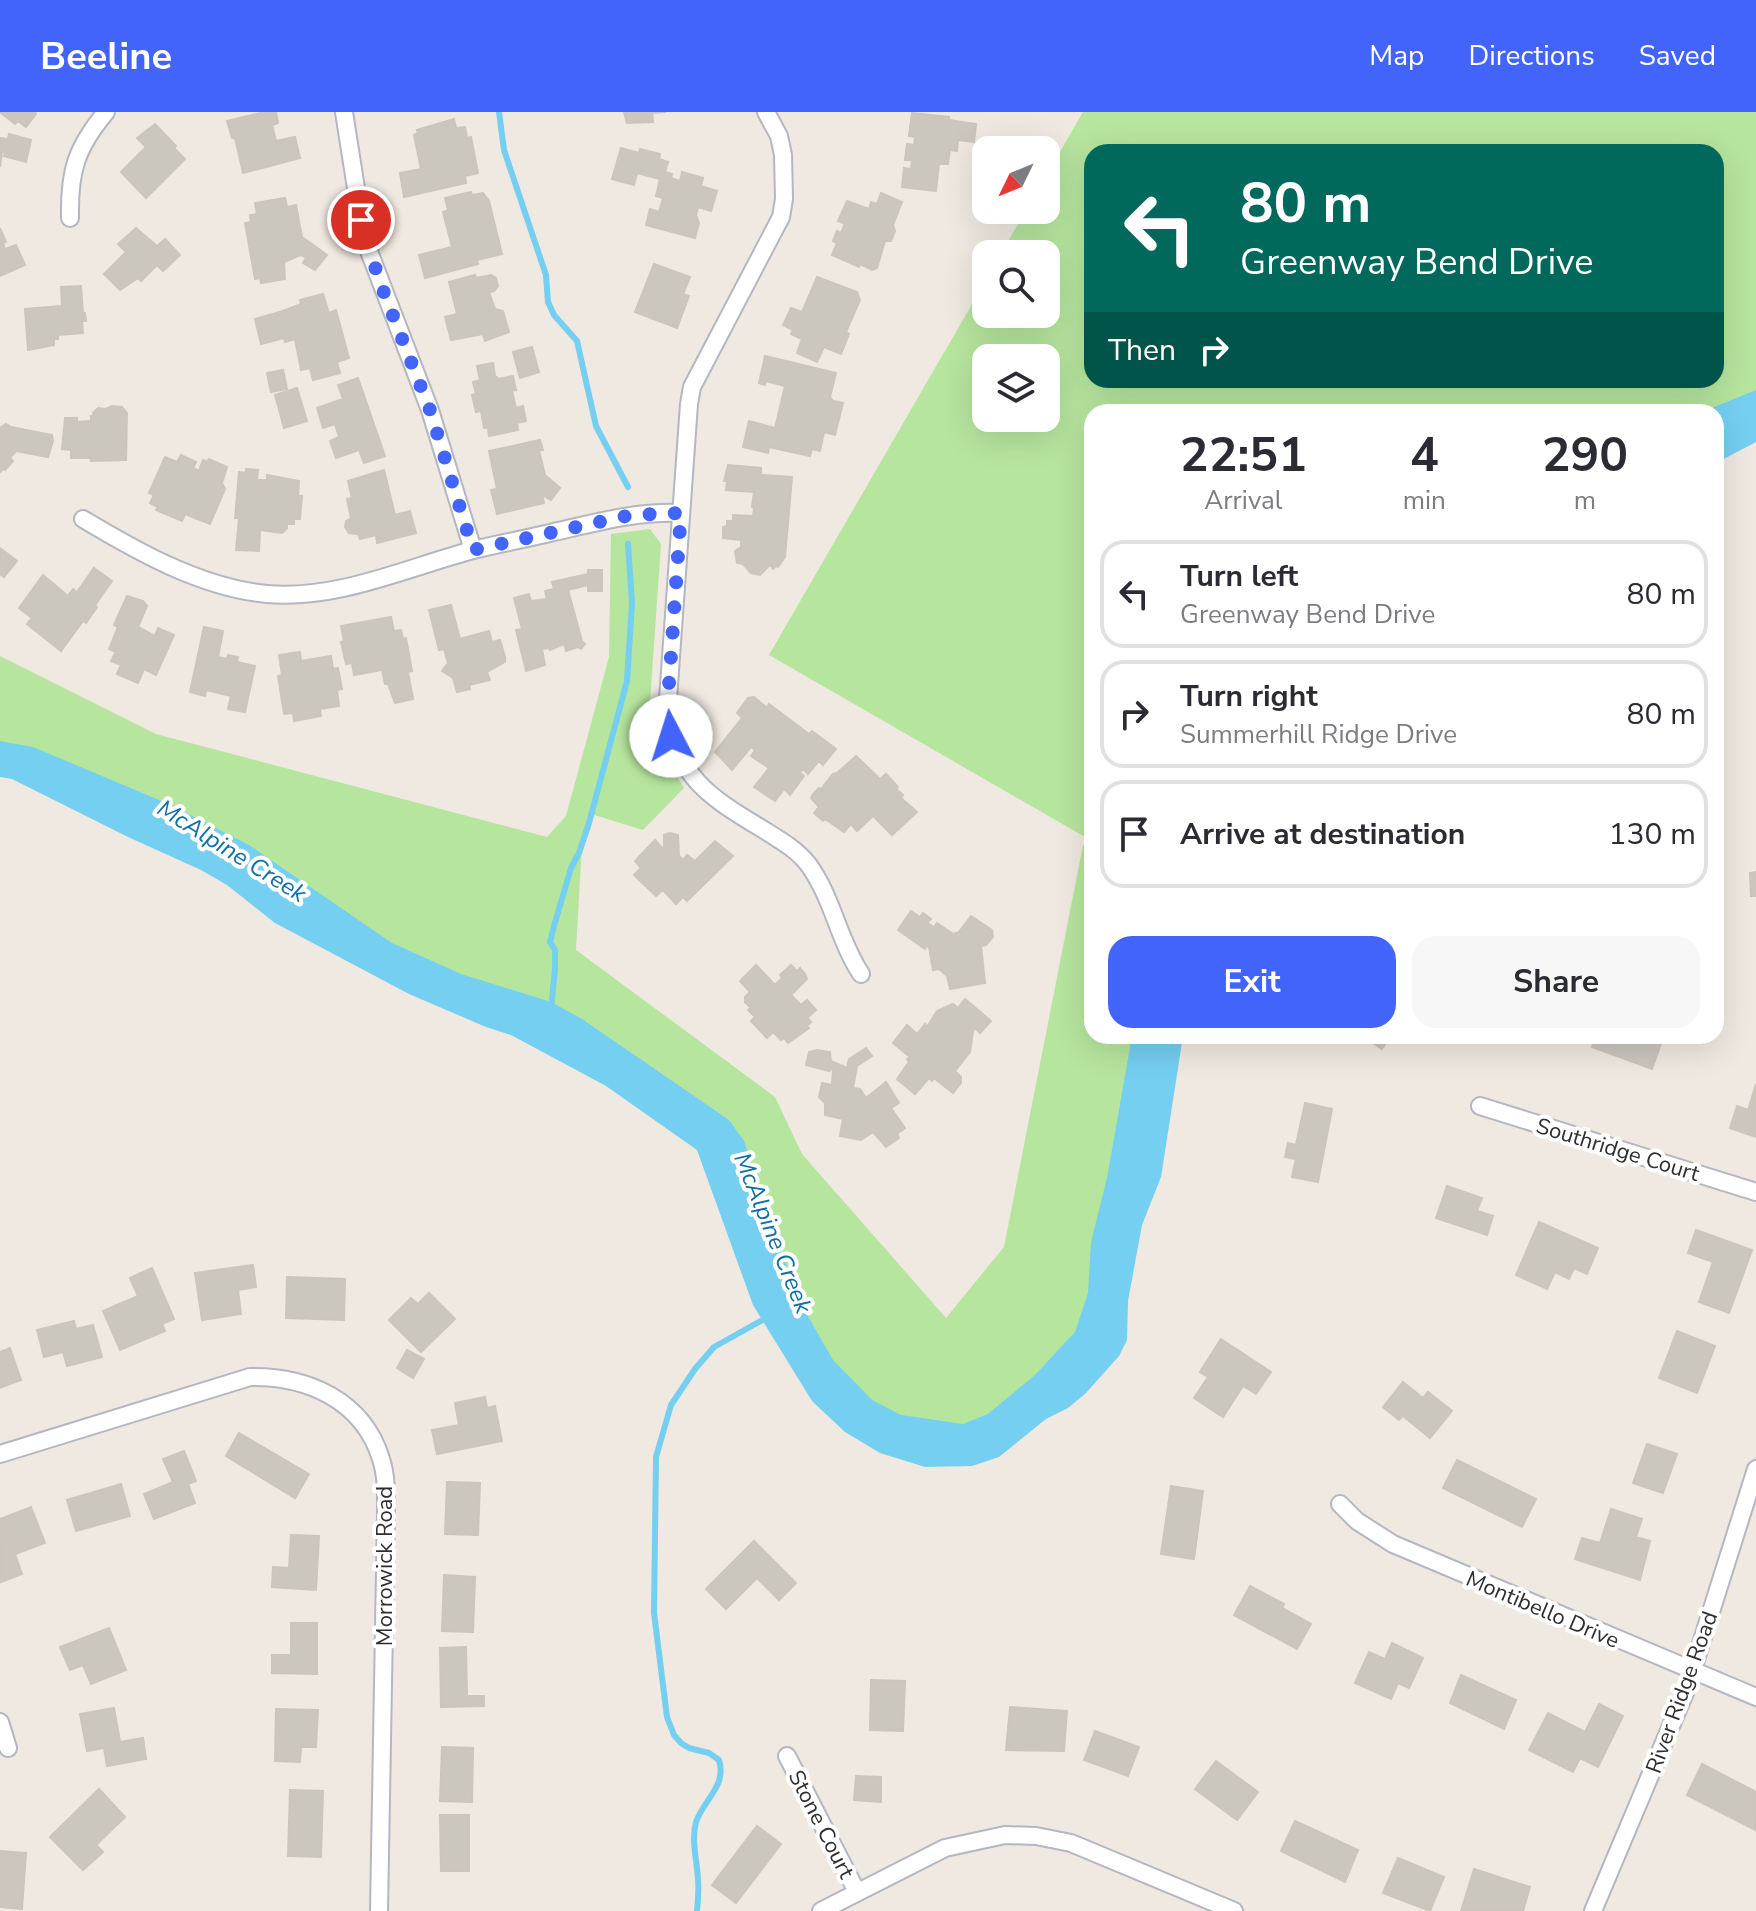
<!DOCTYPE html>
<html lang="en">
<head>
<meta charset="utf-8">
<style>
  body { margin:0; font-family:"Nunito Sans",sans-serif; background:#f7f7f7; color:#2b2b33; height:100vh; display:flex; flex-direction:column; font-size:30px; white-space:nowrap }
  * { box-sizing:border-box; margin:0 }
  p { font-size:26px; color:#7c7c81 }
  .icon { flex:none; width:44px; height:44px; fill:none; stroke:currentColor; stroke-width:2; stroke-linecap:round; stroke-linejoin:round }
  .map { position:relative; flex:1; overflow:hidden }
  .drawer { position:absolute; left:1084px; top:292px; width:640px; height:640px; display:flex; flex-direction:column; background:#fff; border-radius:24px; box-shadow:0 8px 32px #0002 }
  .drawer>* { flex:none }
  .guide { position:absolute; left:1084px; top:32px; width:640px; height:244px; border-radius:24px; box-shadow:0 8px 32px #0002; background:#00695c; color:#fff; overflow:hidden }
  .needle { width:52px; rotate:227deg }
  .fabs { position:absolute; left:972px; top:24px; display:grid; gap:16px }
  .fabs a { display:grid; place-items:center; width:88px; height:88px; border-radius:16px; background:#fff; box-shadow:0 8px 32px #0002; font-size:40px }
  .pin { position:absolute; display:grid; place-items:center; width:68px; height:68px; color:#fff; margin:-34px; border:4px solid #fff; border-radius:50%; box-shadow:0 2px 8px #0007 }
  .me { position:absolute; width:88px; margin:-44px; rotate:355deg; stroke-linejoin:round; filter:drop-shadow(0 0 6px #0008) }
  .turn { display:flex; align-items:center; gap:28px; height:168px; padding:0 24px; font-size:36px }
  .turn .icon { width:104px; height:104px; stroke-width:2.5 }
  .turn b { display:block; font-size:56px; line-height:68px }
  .then { display:flex; align-items:center; height:76px; padding:0 24px; background:#0003; gap:16px; font-size:30px }
  .eta { display:flex; justify-content:space-evenly; align-items:center; height:136px; text-align:center }
  .eta b { font-size:48px; font-weight:700; line-height:56px }
  .action { display:flex; gap:16px; margin-top:auto; padding:16px 24px }
  .action a { flex:1; height:92px; border-radius:24px; background:#4264fb; color:#fff; font-size:32px; font-weight:700; line-height:92px; text-align:center }
  .action a+a { background:#f7f7f7; color:#2b2b33 }
  ul { padding:0; list-style:none }
  li { display:flex; align-items:center; gap:24px; height:108px; margin:0 16px 12px; padding:0 8px; border:4px solid #e1e1e2; border-radius:24px }
  li div { flex:1 }
  li b { display:block; font-size:30px }
  li em { font-style:normal }
  header { display:flex; align-items:center; gap:48px; box-sizing:border-box; height:112px; padding:0 40px; background:#4264fb; color:#fff }
  header strong { font-size:38px }
  nav { display:flex; gap:44px; margin-inline-start:auto; font-size:28px }
  .map>svg:first-child { display:block }
  .green { fill:#b6e59e; fill-rule:evenodd }
  .water { fill:#75cff0 }
  .lines { fill:none; stroke-linecap:round; stroke-linejoin:round }
  .stream { stroke:#75cff0; stroke-width:6 }
  .building { fill:#cbc7bf; stroke:#cbc5ba; stroke-width:2 }
  .minor-casing { stroke:#b4b7c1; stroke-width:20 }
  .minor { stroke:#fff; stroke-width:16 }
  .route { stroke:#4264fb; stroke-width:14; stroke-dasharray:0 25.2 }
  .labels { text-anchor:middle; stroke-width:8; stroke-linejoin:round; paint-order:stroke }
  .street-label { font-size:22px; fill:#2e2e2e; stroke:#fff }
  .water-label { font-size:24px; font-style:italic; fill:#0d6fa3; stroke:#fff }
</style>
</head>
<body>
<header>
<strong>Beeline</strong>
<nav><a>Map</a><a>Directions</a><a>Saved</a></nav>
</header>
<div class="map">
<svg width="1756" height="1799" viewBox="0 0 1756 1799">
  <rect width="100%" height="100%" fill="#efe9e1"/>
  <!-- green -->
  <g class="green">
    <path d="M1083,0H1756V290L1716,300H1092V729L769,543L986,168V202H1046V142H1001L1026,98H1046V64ZM1092,40H1716V268H1092ZM986,246H1046V306H986Z"/>
    <polygon points="650,417 661,432 650,591 660,636 684,676 643,718 591,702 582,732 576,838 775,985 802,1042 946,1206 1004,1135 1083,733 1092,730 1092,924 1158,924 1106,1225 1020,1298 928,1323 809,1262 703,998 0,656 0,544 156,622 547,725 566,704 609,545 611,422"/>
  </g>
  <!-- water -->
  <g class="water">
    <polygon points="1756,278 1756,330 1716,351 1716,300 1702,300"/>
    <polygon points="0,629 33,635 171,693 249,733 392,831 461,862 551,890 582,907 729,1008 744,1029 798,1187 833,1248 872,1288 901,1303 963,1312 988,1302 1035,1263 1075,1220 1088,1181 1091,1130 1107,1066 1132,924 1183,924 1161,1065 1142,1113 1128,1189 1127,1228 1119,1244 1086,1281 1068,1296 1046,1307 999,1345 972,1354 925,1355 880,1341 845,1320 812,1289 761,1206 753,1193 697,1038 606,974 511,923 486,915 409,882 275,811 227,773 201,758 128,725 12,667 0,665"/>
  </g>
  <g class="lines">
    <!-- stream -->
    <g class="stream">
      <polyline points="499,0 504,38 546,163 548,190 554,203 577,229 596,314 628,375"/>
      <polyline points="551,897 555,857 555,838 550,830 554,814 571,756 579,741 589,711 627,569 632,491 628,432"/>
      <path d="M697,1799C698,1788 699,1778 698,1767C697,1749 691,1728 696,1710C704,1687 727,1674 719,1648L709,1641L689,1636L681,1631L674,1623L667,1605L654,1501L656,1345L671,1293L695,1257L714,1235L766,1206"/>
    </g>
  </g>
  <!-- building -->
  <g class="building">
    <polygon points="0,0 35,0 36,2 26,15 18,9 15,12"/>
    <polygon points="265,0 276,0 278,11 272,13 276,29 295,25 300,46 243,61 235,26 232,26 227,9"/>
    <polygon points="624,0 666,0 652,1 653,10 627,11"/>
    <polygon points="912,1 949,5 949,8 976,12 974,30 958,28 957,39 950,38 948,52 939,52 936,79 902,75 904,56 911,57 912,48 905,48 907,32 914,33 915,25 909,24"/>
    <polygon points="454,7 456,16 465,15 467,26 471,25 478,61 465,64 466,71 404,85 400,61 421,57 414,23 418,21 417,18"/>
    <polygon points="155,12 176,34 174,36 185,47 146,86 121,60 146,35 137,26"/>
    <polygon points="9,22 31,28 26,50 4,44 5,40 2,40 0,55 0,26 8,27"/>
    <polygon points="621,36 639,41 640,37 660,42 659,47 668,50 665,60 672,62 671,66 680,69 682,60 703,66 701,74 717,79 711,99 698,95 696,103 699,111 695,126 646,113 650,97 659,100 663,86 656,84 660,67 637,61 634,73 612,67"/>
    <polygon points="471,80 472,83 483,81 489,89 502,142 477,148 478,152 425,166 419,143 452,135 443,100 448,98 445,86"/>
    <polygon points="881,81 902,90 893,113 895,119 891,129 885,129 877,156 872,158 860,152 859,155 832,143 837,131 833,129 837,119 841,121 845,112 838,109 847,89 869,97 871,90 877,92"/>
    <polygon points="285,86 287,95 296,93 302,125 327,143 315,158 303,151 306,146 301,143 284,150 285,167 261,171 260,166 255,167 245,111 251,110 250,103 257,102 255,91"/>
    <polygon points="0,116 6,130 3,131 5,137 16,133 25,153 0,164"/>
    <polygon points="136,116 157,134 165,127 180,143 163,159 157,153 141,169 138,166 120,178 104,162 126,140 118,132"/>
    <polygon points="654,152 690,165 683,182 689,184 677,216 635,200"/>
    <polygon points="475,163 476,166 491,163 496,166 498,174 494,179 489,180 495,197 503,199 509,220 485,229 483,222 451,228 445,205 457,202 449,170"/>
    <polygon points="817,165 857,180 860,188 846,220 849,222 841,242 824,235 817,250 797,241 802,227 791,222 793,218 783,213 791,196 802,200"/>
    <polygon points="81,174 83,201 85,201 86,209 82,209 83,221 58,223 58,227 54,227 54,233 28,238 25,197 62,194 61,175"/>
    <polygon points="323,182 329,201 336,198 349,246 337,250 340,261 313,268 310,256 301,258 295,227 285,230 284,226 261,232 255,207 283,199 301,192 300,188"/>
    <polygon points="532,235 539,260 520,266 513,240"/>
    <polygon points="765,244 836,261 830,285 833,289 843,291 835,323 824,320 820,339 812,337 810,344 769,335 768,341 743,335 749,309 775,316 785,274 766,269 765,273 759,271"/>
    <polygon points="493,251 495,264 499,267 513,264 516,278 512,279 516,296 523,294 526,309 517,311 518,318 489,324 488,316 484,316 481,299 476,300 472,283 476,282 473,270 480,268 477,254"/>
    <polygon points="283,258 287,277 271,280 267,261"/>
    <polygon points="358,266 385,344 364,351 359,338 336,346 330,329 339,325 335,312 323,316 317,296 343,287 338,273"/>
    <polygon points="297,276 307,309 284,316 275,283"/>
    <polygon points="112,294 122,295 127,301 126,348 91,349 91,346 71,346 71,338 62,337 65,306 77,306 77,310 91,309 91,304 94,304 93,301 98,296 106,297"/>
    <polygon points="6,312 11,315 52,323 53,329 48,345 16,339 10,346 13,349 5,358 1,354 3,357 0,360 0,316"/>
    <polygon points="540,328 543,338 539,338 545,363 560,376 551,388 542,383 544,391 497,402 491,378 497,377 489,339"/>
    <polygon points="181,343 196,350 193,356 199,359 203,348 207,350 209,347 227,355 222,371 225,377 210,412 185,402 182,409 156,398 158,395 150,391 154,383 149,381 165,345 177,350"/>
    <polygon points="728,353 761,356 761,363 792,365 785,445 778,455 776,454 773,457 770,453 760,463 751,461 743,452 737,451 735,439 741,435 741,428 723,426 723,415 727,414 727,409 733,409 733,403 753,404 754,396 752,395 754,380 726,378 727,369 724,369"/>
    <polygon points="246,357 258,358 257,368 267,368 267,363 299,369 298,384 302,384 300,407 294,407 294,412 287,412 287,416 282,421 260,418 259,439 236,438 239,406 235,406 239,360 246,361"/>
    <polygon points="384,358 395,403 410,399 416,421 377,431 376,423 360,427 358,422 349,421 345,415 346,409 351,406 347,387 352,386 348,369"/>
    <polygon points="0,436 17,449 4,465 0,462"/>
    <polygon points="94,456 112,469 95,493 97,495 86,511 83,509 61,539 27,512 32,506 19,496 43,463 68,484 73,477 77,480"/>
    <polygon points="588,458 602,458 602,479 588,479 588,473 568,478 582,529 585,532 581,537 578,535 566,539 564,532 550,538 549,536 542,537 545,553 526,559 516,518 522,517 514,486 529,482 531,489 547,487 545,479 554,477 552,470 588,462"/>
    <polygon points="127,484 143,489 147,494 138,515 155,524 158,516 174,523 156,563 144,557 138,571 117,562 121,553 111,549 116,540 109,537 118,515 114,513"/>
    <polygon points="451,493 460,527 489,519 492,530 500,528 505,545 505,550 487,560 490,568 469,573 470,577 457,580 453,566 442,559 448,551 444,537 439,538 429,498"/>
    <polygon points="391,505 394,519 401,518 403,527 406,526 412,559 408,560 413,587 395,591 388,572 385,572 382,558 354,563 352,551 346,552 341,530 344,529 341,514"/>
    <polygon points="204,515 223,519 218,545 227,547 228,543 238,545 237,550 255,554 245,600 228,597 231,584 206,578 205,584 190,580"/>
    <polygon points="300,540 301,549 331,544 333,557 338,556 342,577 337,578 339,594 320,597 321,604 294,609 293,601 284,602 278,564 282,563 279,543"/>
    <polygon points="754,585 767,596 769,592 809,622 812,619 836,637 823,653 819,649 808,662 803,657 800,661 804,664 790,683 784,677 775,689 754,675 769,656 751,644 755,638 751,635 732,658 715,640 742,606 737,601 748,586"/>
    <polygon points="856,644 880,667 886,662 898,675 896,677 903,683 901,686 917,700 892,723 873,704 857,719 851,712 844,720 825,707 823,709 814,701 819,695 811,686 813,682 819,676 821,677 833,662 837,661"/>
    <polygon points="670,721 678,723 679,744 683,748 687,743 695,749 715,729 733,744 687,789 683,785 676,792 663,778 656,784 634,763 641,756 635,749 655,728 664,738 664,723"/>
    <polygon points="1756,760 1756,784 1751,784 1750,761"/>
    <polygon points="911,799 920,805 923,801 931,807 927,811 934,815 937,811 953,822 959,820 971,804 992,818 993,825 986,833 981,834 985,871 950,877 947,864 939,857 933,858 929,835 926,834 925,837 898,818"/>
    <polygon points="756,853 775,873 782,866 780,863 791,853 797,859 800,856 805,862 807,867 791,883 801,893 807,888 816,898 807,906 811,910 807,914 809,916 788,931 784,926 781,928 773,920 767,926 751,909 755,905 748,898 751,896 745,890 745,885 750,880 740,869"/>
    <polygon points="965,887 991,909 980,921 975,916 973,919 970,940 955,959 961,965 961,971 953,981 934,966 932,969 929,966 915,982 897,967 909,950 907,947 910,945 893,931 907,913 917,922 925,912 927,915 937,899 953,892 958,896"/>
    <polygon points="1363,924 1390,924 1382,937"/>
    <polygon points="1596,924 1656,924 1663,926 1652,957 1592,935"/>
    <polygon points="866,936 872,944 857,954 853,976 860,977 866,986 886,970 899,991 891,996 905,1016 897,1022 899,1026 886,1035 873,1020 861,1028 840,1024 843,1007 825,1003 825,991 819,985 822,971 832,973 833,958 829,957 829,959 806,953 809,940 817,938 830,940 831,949 847,956 849,947"/>
    <polygon points="1756,972 1756,1025 1730,1016 1737,994 1748,998"/>
    <polygon points="1305,991 1332,997 1318,1070 1292,1065 1296,1047 1285,1045 1288,1031 1296,1033"/>
    <polygon points="1447,1074 1482,1086 1477,1099 1493,1104 1487,1123 1436,1106"/>
    <polygon points="1539,1110 1598,1136 1587,1162 1574,1156 1569,1167 1555,1160 1547,1177 1516,1163"/>
    <polygon points="1696,1118 1752,1138 1729,1201 1699,1190 1713,1150 1688,1141"/>
    <polygon points="253,1153 256,1175 238,1178 241,1202 202,1208 195,1161"/>
    <polygon points="152,1156 174,1207 162,1212 165,1219 120,1238 103,1199 138,1184 130,1166"/>
    <polygon points="287,1165 345,1167 344,1208 286,1206"/>
    <polygon points="429,1181 455,1207 421,1240 389,1208 411,1186 418,1192"/>
    <polygon points="74,1209 76,1217 93,1213 102,1245 67,1254 63,1240 44,1245 37,1218"/>
    <polygon points="1677,1219 1715,1234 1697,1281 1659,1266"/>
    <polygon points="1221,1227 1271,1260 1256,1282 1243,1274 1223,1305 1194,1286 1208,1265 1200,1260"/>
    <polygon points="10,1236 21,1268 0,1276 0,1240"/>
    <polygon points="407,1238 424,1247 413,1266 397,1256"/>
    <polygon points="1403,1270 1423,1286 1428,1280 1452,1299 1430,1326 1403,1304 1399,1308 1383,1295"/>
    <polygon points="485,1285 487,1296 495,1294 502,1329 437,1342 432,1318 459,1313 455,1291"/>
    <polygon points="239,1321 309,1362 295,1386 226,1344"/>
    <polygon points="1647,1332 1677,1342 1663,1381 1633,1371"/>
    <polygon points="184,1339 196,1369 188,1372 195,1391 154,1407 144,1382 173,1370 163,1347"/>
    <polygon points="1457,1348 1536,1387 1522,1415 1443,1376"/>
    <polygon points="447,1370 480,1371 478,1423 445,1422"/>
    <polygon points="121,1372 130,1404 76,1419 67,1388"/>
    <polygon points="1171,1374 1203,1379 1194,1447 1161,1442"/>
    <polygon points="31,1395 45,1431 15,1442 22,1462 1,1470 0,1407"/>
    <polygon points="1611,1397 1642,1407 1636,1425 1650,1429 1640,1468 1575,1447 1582,1426 1600,1431"/>
    <polygon points="291,1423 319,1424 316,1478 272,1475 273,1455 289,1456"/>
    <polygon points="754,1429 796,1471 779,1488 757,1466 726,1497 706,1477"/>
    <polygon points="444,1463 475,1465 473,1520 442,1519"/>
    <polygon points="1250,1474 1284,1492 1282,1496 1311,1512 1297,1537 1234,1503"/>
    <polygon points="291,1511 317,1511 317,1562 272,1561 272,1543 291,1543"/>
    <polygon points="109,1516 126,1558 91,1572 83,1553 70,1558 60,1535"/>
    <polygon points="1392,1531 1423,1546 1409,1576 1398,1571 1391,1587 1355,1571 1369,1540 1385,1547"/>
    <polygon points="466,1535 467,1584 484,1584 484,1594 441,1595 440,1536"/>
    <polygon points="1461,1563 1516,1588 1504,1617 1450,1591"/>
    <polygon points="871,1568 905,1569 903,1619 870,1618"/>
    <polygon points="1599,1592 1623,1604 1598,1655 1580,1646 1573,1660 1529,1638 1548,1601 1585,1620"/>
    <polygon points="1010,1595 1067,1599 1064,1639 1006,1638"/>
    <polygon points="114,1596 120,1630 143,1626 146,1647 107,1654 104,1636 87,1639 80,1602"/>
    <polygon points="276,1597 318,1598 316,1635 301,1635 300,1650 275,1649"/>
    <polygon points="1095,1619 1139,1635 1128,1664 1084,1648"/>
    <polygon points="442,1635 473,1636 472,1690 440,1689"/>
    <polygon points="1216,1649 1258,1680 1237,1708 1195,1677"/>
    <polygon points="1702,1652 1756,1680 1755,1718 1687,1683"/>
    <polygon points="856,1664 881,1665 881,1690 854,1688"/>
    <polygon points="99,1677 125,1705 96,1733 103,1740 83,1758 50,1725"/>
    <polygon points="290,1678 323,1679 321,1745 288,1744"/>
    <polygon points="440,1703 469,1703 469,1759 441,1759"/>
    <polygon points="1295,1709 1358,1738 1345,1770 1281,1739"/>
    <polygon points="757,1714 781,1732 736,1791 712,1773"/>
    <polygon points="0,1739 26,1741 22,1797 0,1795"/>
    <polygon points="1398,1746 1444,1765 1430,1799 1383,1781"/>
    <polygon points="1474,1757 1530,1775 1523,1799 1461,1799"/>
  </g>
  <g class="lines">
    <!-- minor casing -->
    <g class="minor-casing">
      <g id="minor">
        <polyline points="344,0 361,108 370,142 430,298 473,438"/>
        <path d="M766,0L779,24L783,43L784,87L781,105L692,275L689,292L667,601C679,668 710,685 764,718C780,728 796,737 808,752C833,786 838,827 861,862"/>
        <path d="M70,106C69,59 76,36 106,0"/>
        <path d="M83,407C138,440 202,476 267,482C338,488 406,456 473,438C498,432 524,427 550,421C594,411 636,399 681,401"/>
        <polyline points="1480,994 1756,1080"/>
        <path d="M0,1342L250,1265C307,1264 363,1288 381,1347C387,1365 386,1385 386,1403L379,1799"/>
        <polyline points="1340,1392 1357,1409 1393,1432 1756,1585"/>
        <polyline points="0,1610 8,1636"/>
        <polyline points="787,1644 857,1780"/>
        <polyline points="821,1799 945,1736 1005,1723 1036,1724 1071,1731 1234,1799"/>
        <polyline points="1593,1799 1687,1576 1756,1357"/>
      </g>
    </g>
    <!-- minor -->
    <use href="#minor" class="minor"/>
  </g>
  <g class="lines">
    <!-- route -->
    <polyline class="route" points="361,108 379,168 430,298 473,438 631,403 681,401 667,601 671,624"/>
  </g>
  <g class="labels">
    <!-- street labels -->
    <g class="street-label">
      <text transform="translate(1618 1037) rotate(17)" y="8">Southridge Court</text>
      <text transform="translate(384 1454) rotate(-90)" y="8">Morrowick Road</text>
      <text transform="translate(1543 1497) rotate(23)" y="8">Montibello Drive</text>
      <text transform="translate(1681 1580) rotate(-70)" y="8">River Ridge Road</text>
      <text transform="translate(822 1712) rotate(63)" y="8">Stone Court</text>
    </g>
    <!-- water labels -->
    <g class="water-label">
      <text transform="translate(232 739) rotate(32)" y="8">McAlpine Creek</text>
      <text transform="translate(773 1121) rotate(68)" y="8">McAlpine Creek</text>
    </g>
  </g>
</svg>
<div class="fabs">
<a><svg class="needle" viewBox="-14 -14 28 28"><path d="M0-13l5 13h-10z" fill="#e53935"/><path d="M0 13l5-13h-10z" fill="#7c7c81"/></svg></a>
<a><svg class="icon" aria-label="search" viewBox="0 0 24 24"><circle cx="10" cy="10" r="6"/><path d="M15 15l6 6"/></svg></a>
<a><svg class="icon" aria-label="layers" viewBox="0 0 24 24"><path d="M12 4l9 5-9 5-9-5zM3 14l9 5 9-5"/></svg></a>
</div>
<div class="pin" style="left:361px;top:108px;background:#d93025"><svg class="icon" aria-label="arrive" viewBox="0 0 24 24"><path d="M6 21V4h12l-3 4 3 4H6"/></svg></div>
<svg class="me" style="left:671px;top:624px" viewBox="-20 -20 40 40"><circle r="19" fill="#fff"/><path d="M0-13L10 11 0 6-10 11z" fill="#4264fb"/></svg>
<div class="guide">
<div class="turn"><svg class="icon" aria-label="left" viewBox="0 0 24 24"><path d="M17 20v-9H6M10 6l-5 5 5 5"/></svg><div><b>80 m</b>Greenway Bend Drive</div></div>
<div class="then">Then<svg class="icon" aria-label="right" viewBox="0 0 24 24"><path d="M7 20v-9h11M14 6l5 5-5 5"/></svg></div>
</div>
<section class="drawer">
<div class="eta">
<div><b>22:51</b><p>Arrival</p></div>
<div><b>4</b><p>min</p></div>
<div><b>290</b><p>m</p></div>
</div>
<ul>
<li><svg class="icon" aria-label="left" viewBox="0 0 24 24"><path d="M17 20v-9H6M10 6l-5 5 5 5"/></svg><div><b>Turn left</b><p>Greenway Bend Drive</p></div><em>80 m</em></li>
<li><svg class="icon" aria-label="right" viewBox="0 0 24 24"><path d="M7 20v-9h11M14 6l5 5-5 5"/></svg><div><b>Turn right</b><p>Summerhill Ridge Drive</p></div><em>80 m</em></li>
<li><svg class="icon" aria-label="arrive" viewBox="0 0 24 24"><path d="M6 21V4h12l-3 4 3 4H6"/></svg><div><b>Arrive at destination</b></div><em>130 m</em></li>
</ul>
<div class="action"><a>Exit</a><a>Share</a></div>
</section>
</div>
</body>
</html>
